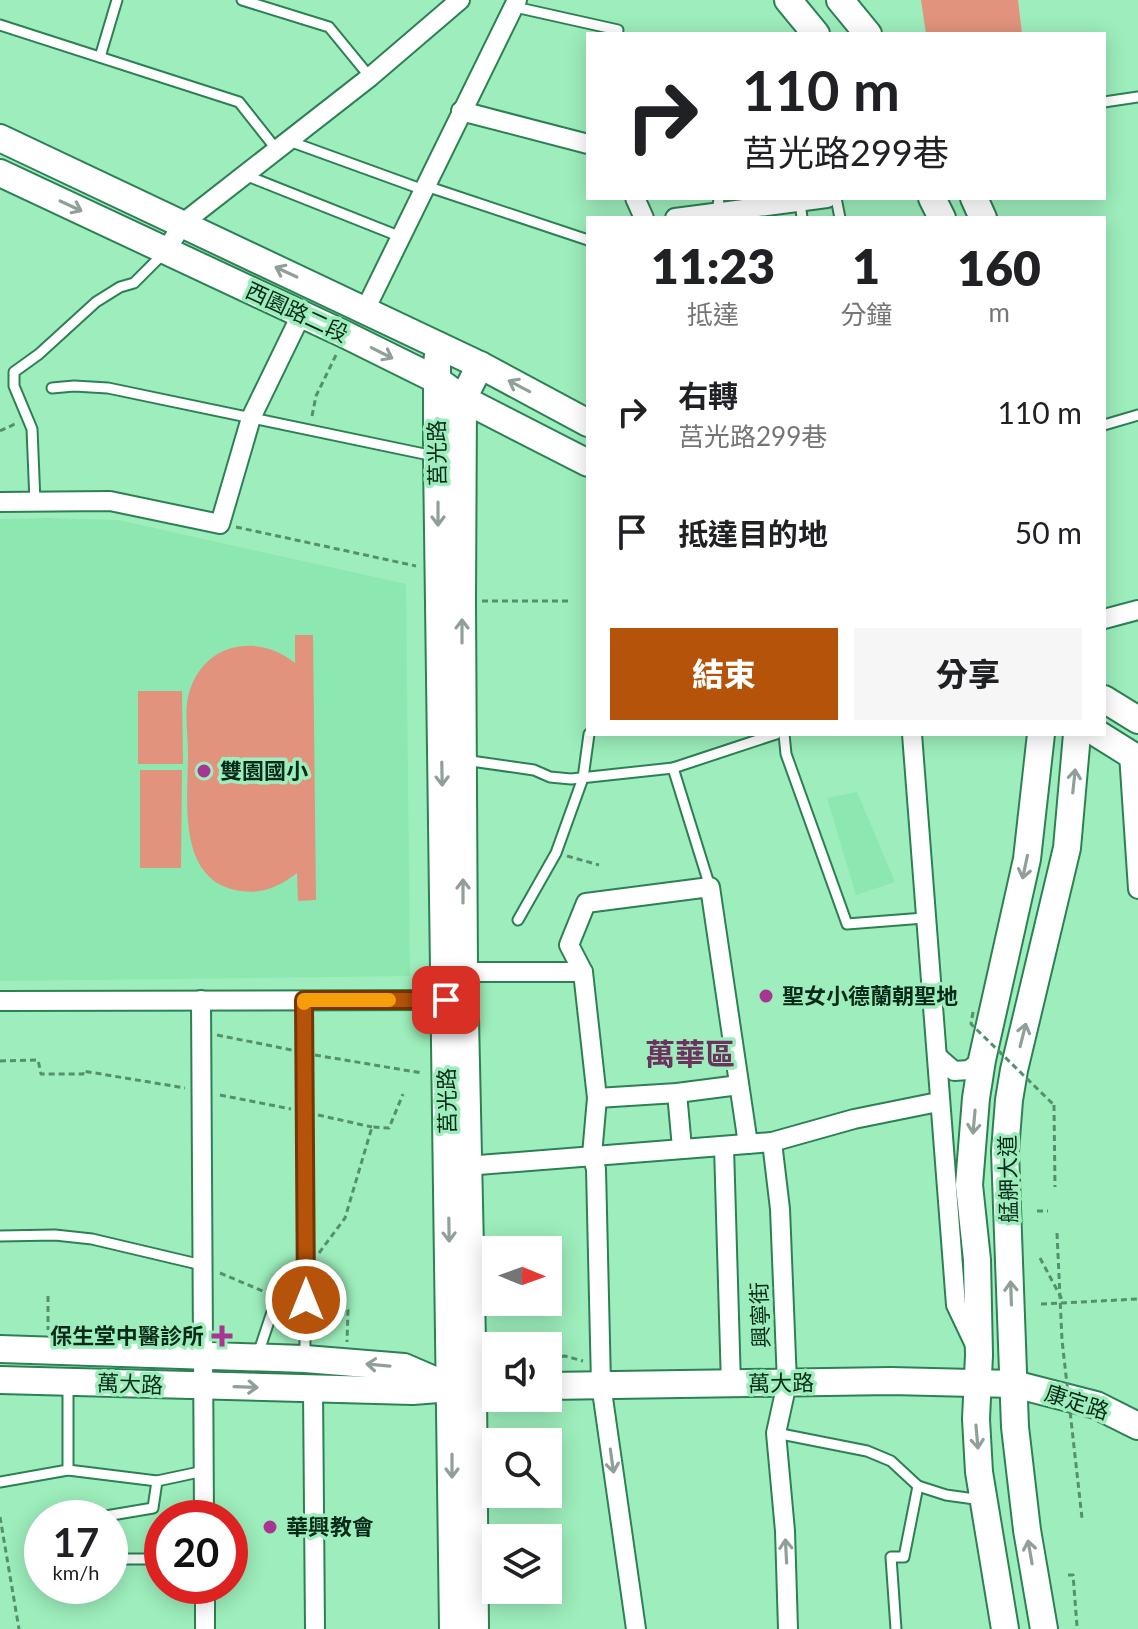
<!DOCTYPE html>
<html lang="zh-TW">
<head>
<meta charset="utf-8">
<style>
  body { margin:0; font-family:Lato,"Noto Sans TC",sans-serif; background:#f6f6f6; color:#202124; height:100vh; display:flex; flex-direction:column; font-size:30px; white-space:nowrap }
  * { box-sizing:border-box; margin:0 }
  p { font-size:26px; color:#757577 }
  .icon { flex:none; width:44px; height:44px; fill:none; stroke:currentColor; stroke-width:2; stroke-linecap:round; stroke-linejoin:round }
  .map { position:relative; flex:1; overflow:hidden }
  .details { position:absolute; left:586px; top:216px; width:520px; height:520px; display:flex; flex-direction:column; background:#fff; border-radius:0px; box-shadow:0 4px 20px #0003 }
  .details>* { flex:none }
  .guide { position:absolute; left:586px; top:32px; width:520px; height:168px; border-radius:0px; box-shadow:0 4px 20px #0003; background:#fff; color:#202124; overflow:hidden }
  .needle { width:52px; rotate:91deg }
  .controls { position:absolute; left:482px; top:1236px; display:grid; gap:16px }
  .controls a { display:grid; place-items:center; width:80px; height:80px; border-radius:0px; background:#fff; box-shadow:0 4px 20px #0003; font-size:40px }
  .speed { position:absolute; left:24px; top:1500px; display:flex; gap:16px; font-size:40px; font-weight:700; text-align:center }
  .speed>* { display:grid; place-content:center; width:104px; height:104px; border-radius:50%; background:#fff; box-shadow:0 4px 20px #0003; line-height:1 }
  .speed small { font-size:20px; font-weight:400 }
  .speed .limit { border:12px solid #d22; background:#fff; color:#111 }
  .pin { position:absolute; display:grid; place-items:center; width:68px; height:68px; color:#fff; margin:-34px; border-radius:16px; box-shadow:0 4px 12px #0006 }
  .me { position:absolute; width:88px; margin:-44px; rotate:0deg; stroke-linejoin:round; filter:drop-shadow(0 0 6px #0008) }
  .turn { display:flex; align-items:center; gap:28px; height:168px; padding:0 24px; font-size:36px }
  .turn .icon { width:104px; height:104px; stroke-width:2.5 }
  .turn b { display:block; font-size:56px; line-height:68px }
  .eta { display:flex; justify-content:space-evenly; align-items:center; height:136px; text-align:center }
  .eta b { font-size:48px; font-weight:800; line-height:56px }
  .button { display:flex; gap:16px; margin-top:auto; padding:16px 24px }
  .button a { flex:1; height:92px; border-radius:0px; background:#b45309; color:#fff; font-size:32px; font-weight:800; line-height:92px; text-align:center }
  .button a+a { background:#f6f6f6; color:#202124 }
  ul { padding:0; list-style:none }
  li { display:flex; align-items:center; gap:24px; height:120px; padding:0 24px }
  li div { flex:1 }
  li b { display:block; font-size:30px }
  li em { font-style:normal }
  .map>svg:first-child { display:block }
  .built { fill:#8de7b0 }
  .green { fill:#e2937d }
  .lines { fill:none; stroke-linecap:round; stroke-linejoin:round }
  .lane-casing { stroke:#2d8054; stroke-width:13 }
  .street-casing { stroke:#2d8054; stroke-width:22 }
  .secondary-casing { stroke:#2d8054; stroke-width:30 }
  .path { stroke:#55906e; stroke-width:3; stroke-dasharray:6 4; stroke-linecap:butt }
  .lane { stroke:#fff; stroke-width:9 }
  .street { stroke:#fff; stroke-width:18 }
  .secondary { stroke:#fff; stroke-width:26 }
  .path-bridge { stroke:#55906e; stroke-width:3; stroke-dasharray:6 4; stroke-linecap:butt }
  .oneway { stroke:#90a098 }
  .route-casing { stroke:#753606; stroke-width:20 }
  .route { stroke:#b45309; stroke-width:14 }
  .slow { stroke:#f59e0b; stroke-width:14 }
  .poi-dot { fill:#a73591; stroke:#9deebc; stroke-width:3 }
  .labels { text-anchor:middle; stroke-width:7; stroke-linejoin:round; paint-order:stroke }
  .street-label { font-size:22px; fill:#082b19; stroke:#9deebc }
  .poi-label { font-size:22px; font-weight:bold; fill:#082b19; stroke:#9deebc; text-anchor:start }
  .district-label { font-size:30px; font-weight:bold; fill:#6b325e; stroke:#9deebc }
</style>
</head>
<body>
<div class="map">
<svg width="1138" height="1629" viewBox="0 0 1138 1629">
  <rect width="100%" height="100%" fill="#9deebc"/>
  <!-- built -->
  <g class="built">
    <polygon points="49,518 118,520 406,584 410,976 0,981 0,519"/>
    <polygon points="857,792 895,882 856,895 827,798"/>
  </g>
  <!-- green -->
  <g class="green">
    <polygon points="921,0 1018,0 1022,34 926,34"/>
    <path d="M295,635H313L316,900L298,901L297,873C280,886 264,894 241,891C176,882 188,801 188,753C188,733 183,706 191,687C208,641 260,634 295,663Z"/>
    <polygon points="138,691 182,691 183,764 138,764"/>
    <polygon points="140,770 182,770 181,868 140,868"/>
  </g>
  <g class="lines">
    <!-- lane casing -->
    <g class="lane-casing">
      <g id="lane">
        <polyline points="242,0 329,27 370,77"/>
        <polyline points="515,7 618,30 617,34"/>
        <polyline points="0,25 239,102 277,150"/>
        <polyline points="100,57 117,0"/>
        <polyline points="1104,102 1138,97"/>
        <polyline points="289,141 424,190"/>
        <polyline points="245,175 401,237"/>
        <polyline points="426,186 588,240"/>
        <polyline points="836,198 840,218"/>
        <polyline points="800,201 802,218"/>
        <polyline points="717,215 719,198"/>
        <polyline points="52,388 74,386 108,388 434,456"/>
        <polyline points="1104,425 1138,415"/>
        <polyline points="35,502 32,429 14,386 14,372 39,354 96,302 120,287 134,283 164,253"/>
        <polyline points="784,734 786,754 847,924 924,918"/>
        <polyline points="464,760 534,770 550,777 571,779 673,768 776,734"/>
        <polyline points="673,768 710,887"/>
        <polyline points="518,920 556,853 583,778 589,734"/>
        <polyline points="304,1000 305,1357"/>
        <polyline points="0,1236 55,1235 92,1239 202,1265"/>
        <polyline points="258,1354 277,1297 306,1270"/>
        <polyline points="776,1433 867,1451 891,1461 918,1486 946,1495 982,1500"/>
        <polyline points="68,1470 68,1385"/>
        <polyline points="0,1482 68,1470 157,1481 204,1471"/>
        <polyline points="94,1518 153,1508 157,1481"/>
        <polyline points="110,1559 162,1559"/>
        <polyline points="896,1629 891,1557 904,1557 918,1486"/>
      </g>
    </g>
    <!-- street casing -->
    <g class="street-casing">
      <g id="street">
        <polyline points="461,111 588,144"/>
        <polyline points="635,198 644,218"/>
        <polyline points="675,218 827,198"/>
        <polyline points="166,251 183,223 370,77 460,0"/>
        <polyline points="365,310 517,0"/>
        <polyline points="0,502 110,501 220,524 251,418 301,315"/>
        <polyline points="1104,619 1138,610"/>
        <polyline points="912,734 956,1305 975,1345"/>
        <polyline points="1129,754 1138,889"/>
        <polyline points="464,972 583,972 597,1098 592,1155 596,1169 601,1384 636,1629"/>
        <polyline points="583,972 569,945 586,903 710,887 748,1144"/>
        <polyline points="201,1000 204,1518"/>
        <polyline points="0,1001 446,1000"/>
        <polyline points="938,1057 954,1071 969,1070 982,1060"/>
        <polyline points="677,1093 682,1148"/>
        <polyline points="597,1098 677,1093 739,1085"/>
        <polyline points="772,1142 780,1209 787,1383 776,1433 785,1531 788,1629"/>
        <polyline points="724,1147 731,1385"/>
        <polyline points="466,1166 772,1142 854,1119 938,1102"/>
        <polyline points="313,1389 315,1629"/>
        <polyline points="205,1586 205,1629"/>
      </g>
    </g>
    <!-- secondary casing -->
    <g class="secondary-casing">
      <g id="secondary">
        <polyline points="788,0 816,34"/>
        <polyline points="840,0 868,34"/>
        <polyline points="0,138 480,365 588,423"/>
        <polyline points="0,173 346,335 437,380 463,399 588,463"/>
        <polyline points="932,198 942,218"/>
        <polyline points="974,198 983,218"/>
        <polyline points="439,346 437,364 437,457 453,1629"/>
        <polyline points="1104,699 1138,720"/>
        <polyline points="1098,734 1138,759"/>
        <polyline points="0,1349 305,1359 404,1367 448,1386"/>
        <polyline points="0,1380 413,1391 451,1388 496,1387"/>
        <polyline points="548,1386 891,1381 1014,1384 1096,1405 1138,1426"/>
        <polyline points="475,1629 473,1388 464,972 462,601 463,399 480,365"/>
        <polyline points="1005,1629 979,1472 976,1419 979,1355 977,1260 969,1185 976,1098 982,1060 1027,859 1041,734"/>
        <polyline points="1044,1629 1027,1530 1015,1427 1005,1151 1009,1100 1014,1070 1067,848 1077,734"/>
      </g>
    </g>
    <!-- path -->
    <g class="path">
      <polyline points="312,416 316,396 337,353"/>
      <polyline points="0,431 15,424"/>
      <polyline points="236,527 416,566"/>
      <polyline points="482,601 571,601"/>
      <polyline points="567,856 599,865"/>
      <polyline points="217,1035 292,1050"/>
      <polyline points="315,1055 422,1073"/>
      <polyline points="0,1061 38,1060 41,1074 83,1074 83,1071 185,1088"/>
      <polyline points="220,1095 291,1109"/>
      <polyline points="1054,1105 1055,1187"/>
      <polyline points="318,1115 372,1127"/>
      <polyline points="1037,1211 1048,1211"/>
      <polyline points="319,1253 345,1218 372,1127 389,1128 403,1094"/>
      <polyline points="1040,1258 1064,1303"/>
      <polyline points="220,1273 265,1292"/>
      <polyline points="319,1282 348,1310 347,1342"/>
      <polyline points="48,1296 48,1330"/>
      <polyline points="1041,1304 1138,1299"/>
      <polyline points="556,1363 558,1357 565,1356 583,1361"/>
      <polyline points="0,1517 19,1629"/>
      <polyline points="1068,1575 1073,1575 1077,1626"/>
    </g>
    <!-- lane -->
    <use href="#lane" class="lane"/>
    <!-- street -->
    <use href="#street" class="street"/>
    <!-- secondary -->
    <use href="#secondary" class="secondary"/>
    <!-- path-bridge -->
    <g class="path-bridge">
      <polyline points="973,1012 971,1024 1054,1105"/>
      <polyline points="1057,1233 1062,1340 1082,1518"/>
    </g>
  </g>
  <!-- one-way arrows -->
  <defs><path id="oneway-shaft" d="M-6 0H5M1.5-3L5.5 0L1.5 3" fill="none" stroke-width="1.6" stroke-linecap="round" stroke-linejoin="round" transform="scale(2)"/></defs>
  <g class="oneway">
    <use href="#oneway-shaft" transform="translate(71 206) rotate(25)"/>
    <use href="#oneway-shaft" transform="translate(286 272) rotate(-155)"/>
    <use href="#oneway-shaft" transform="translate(382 353) rotate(27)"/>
    <use href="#oneway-shaft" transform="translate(519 386) rotate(-152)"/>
    <use href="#oneway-shaft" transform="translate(438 514) rotate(90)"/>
    <use href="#oneway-shaft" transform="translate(462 631) rotate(-90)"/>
    <use href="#oneway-shaft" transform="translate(442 774) rotate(89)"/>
    <use href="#oneway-shaft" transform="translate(1074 781) rotate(-84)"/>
    <use href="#oneway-shaft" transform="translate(1025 867) rotate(102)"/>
    <use href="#oneway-shaft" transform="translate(463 891) rotate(-90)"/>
    <use href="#oneway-shaft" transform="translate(1023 1035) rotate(-76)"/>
    <use href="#oneway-shaft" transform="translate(974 1122) rotate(95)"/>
    <use href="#oneway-shaft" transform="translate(449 1230) rotate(89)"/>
    <use href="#oneway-shaft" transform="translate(1011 1293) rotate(-92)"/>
    <use href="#oneway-shaft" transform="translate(378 1365) rotate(-175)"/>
    <use href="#oneway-shaft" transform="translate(246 1387) rotate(2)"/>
    <use href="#oneway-shaft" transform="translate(977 1437) rotate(85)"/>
    <use href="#oneway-shaft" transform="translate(612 1461) rotate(82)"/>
    <use href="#oneway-shaft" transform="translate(452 1466) rotate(90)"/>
    <use href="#oneway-shaft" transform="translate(786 1551) rotate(-93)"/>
    <use href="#oneway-shaft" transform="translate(1030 1552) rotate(-100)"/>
  </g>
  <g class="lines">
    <!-- route casing -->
    <g class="route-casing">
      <polyline id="route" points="306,1300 304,1000 446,1000"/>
    </g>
    <!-- route -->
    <use href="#route" class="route"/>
    <!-- slow -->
    <polyline class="slow" points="304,1003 304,1000 389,1000"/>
  </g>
  <!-- markers -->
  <g class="poi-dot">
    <circle cx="204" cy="771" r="8"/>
    <circle cx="766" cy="996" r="8"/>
    <path d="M218 1324h8v8h8v8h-8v8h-8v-8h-8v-8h8z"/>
    <circle cx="270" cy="1527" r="8"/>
  </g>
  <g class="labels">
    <!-- street labels -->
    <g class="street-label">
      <text transform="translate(297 312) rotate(25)" y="8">西園路二段</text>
      <text transform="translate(437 453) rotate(-91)" y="8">莒光路</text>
      <text transform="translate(447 1101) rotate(-91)" y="8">莒光路</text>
      <text transform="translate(1008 1179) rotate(-91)" y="8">艋舺大道</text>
      <text transform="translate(760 1315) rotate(-92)" y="8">興寧街</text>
      <text transform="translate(781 1383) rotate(-1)" y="8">萬大路</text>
      <text transform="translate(130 1384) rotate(2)" y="8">萬大路</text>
      <text transform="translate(1077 1402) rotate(18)" y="8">康定路</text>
    </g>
    <!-- poi labels -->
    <g class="poi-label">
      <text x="220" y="779">雙園國小</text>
      <text x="782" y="1004">聖女小德蘭朝聖地</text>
      <text x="204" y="1344" text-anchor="end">保生堂中醫診所</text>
      <text x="286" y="1535">華興教會</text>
    </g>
    <!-- district labels -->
    <g class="district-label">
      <text x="690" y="1065">萬華區</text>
    </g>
  </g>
</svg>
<div class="controls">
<a><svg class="needle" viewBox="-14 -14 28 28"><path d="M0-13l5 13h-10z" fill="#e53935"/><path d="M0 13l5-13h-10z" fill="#757577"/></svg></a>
<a><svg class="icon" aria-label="sound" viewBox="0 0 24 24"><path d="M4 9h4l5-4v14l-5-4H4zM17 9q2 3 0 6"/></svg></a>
<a><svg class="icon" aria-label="search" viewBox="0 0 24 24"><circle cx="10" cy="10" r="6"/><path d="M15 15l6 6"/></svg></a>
<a><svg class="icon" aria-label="layers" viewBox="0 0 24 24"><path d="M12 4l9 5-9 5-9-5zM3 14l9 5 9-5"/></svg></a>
</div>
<div class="speed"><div>17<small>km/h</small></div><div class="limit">20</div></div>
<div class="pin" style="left:446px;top:1000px;background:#d93025"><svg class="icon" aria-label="arrive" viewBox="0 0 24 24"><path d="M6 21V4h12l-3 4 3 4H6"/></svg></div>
<svg class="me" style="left:306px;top:1300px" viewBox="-20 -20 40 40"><circle r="17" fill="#b45309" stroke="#fff" stroke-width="3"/><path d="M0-11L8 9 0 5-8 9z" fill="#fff"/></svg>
<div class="guide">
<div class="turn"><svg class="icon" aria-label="right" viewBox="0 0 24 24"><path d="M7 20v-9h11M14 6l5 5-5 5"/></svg><div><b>110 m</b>莒光路299巷</div></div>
</div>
<section class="details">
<div class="eta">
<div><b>11:23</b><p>抵達</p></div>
<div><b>1</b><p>分鐘</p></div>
<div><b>160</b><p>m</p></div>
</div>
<ul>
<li><svg class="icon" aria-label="right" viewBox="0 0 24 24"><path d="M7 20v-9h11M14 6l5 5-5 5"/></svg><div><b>右轉</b><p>莒光路299巷</p></div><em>110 m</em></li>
<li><svg class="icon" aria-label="arrive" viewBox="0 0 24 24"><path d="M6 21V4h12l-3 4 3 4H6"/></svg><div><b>抵達目的地</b></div><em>50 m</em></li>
</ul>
<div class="button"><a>結束</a><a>分享</a></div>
</section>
</div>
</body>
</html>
